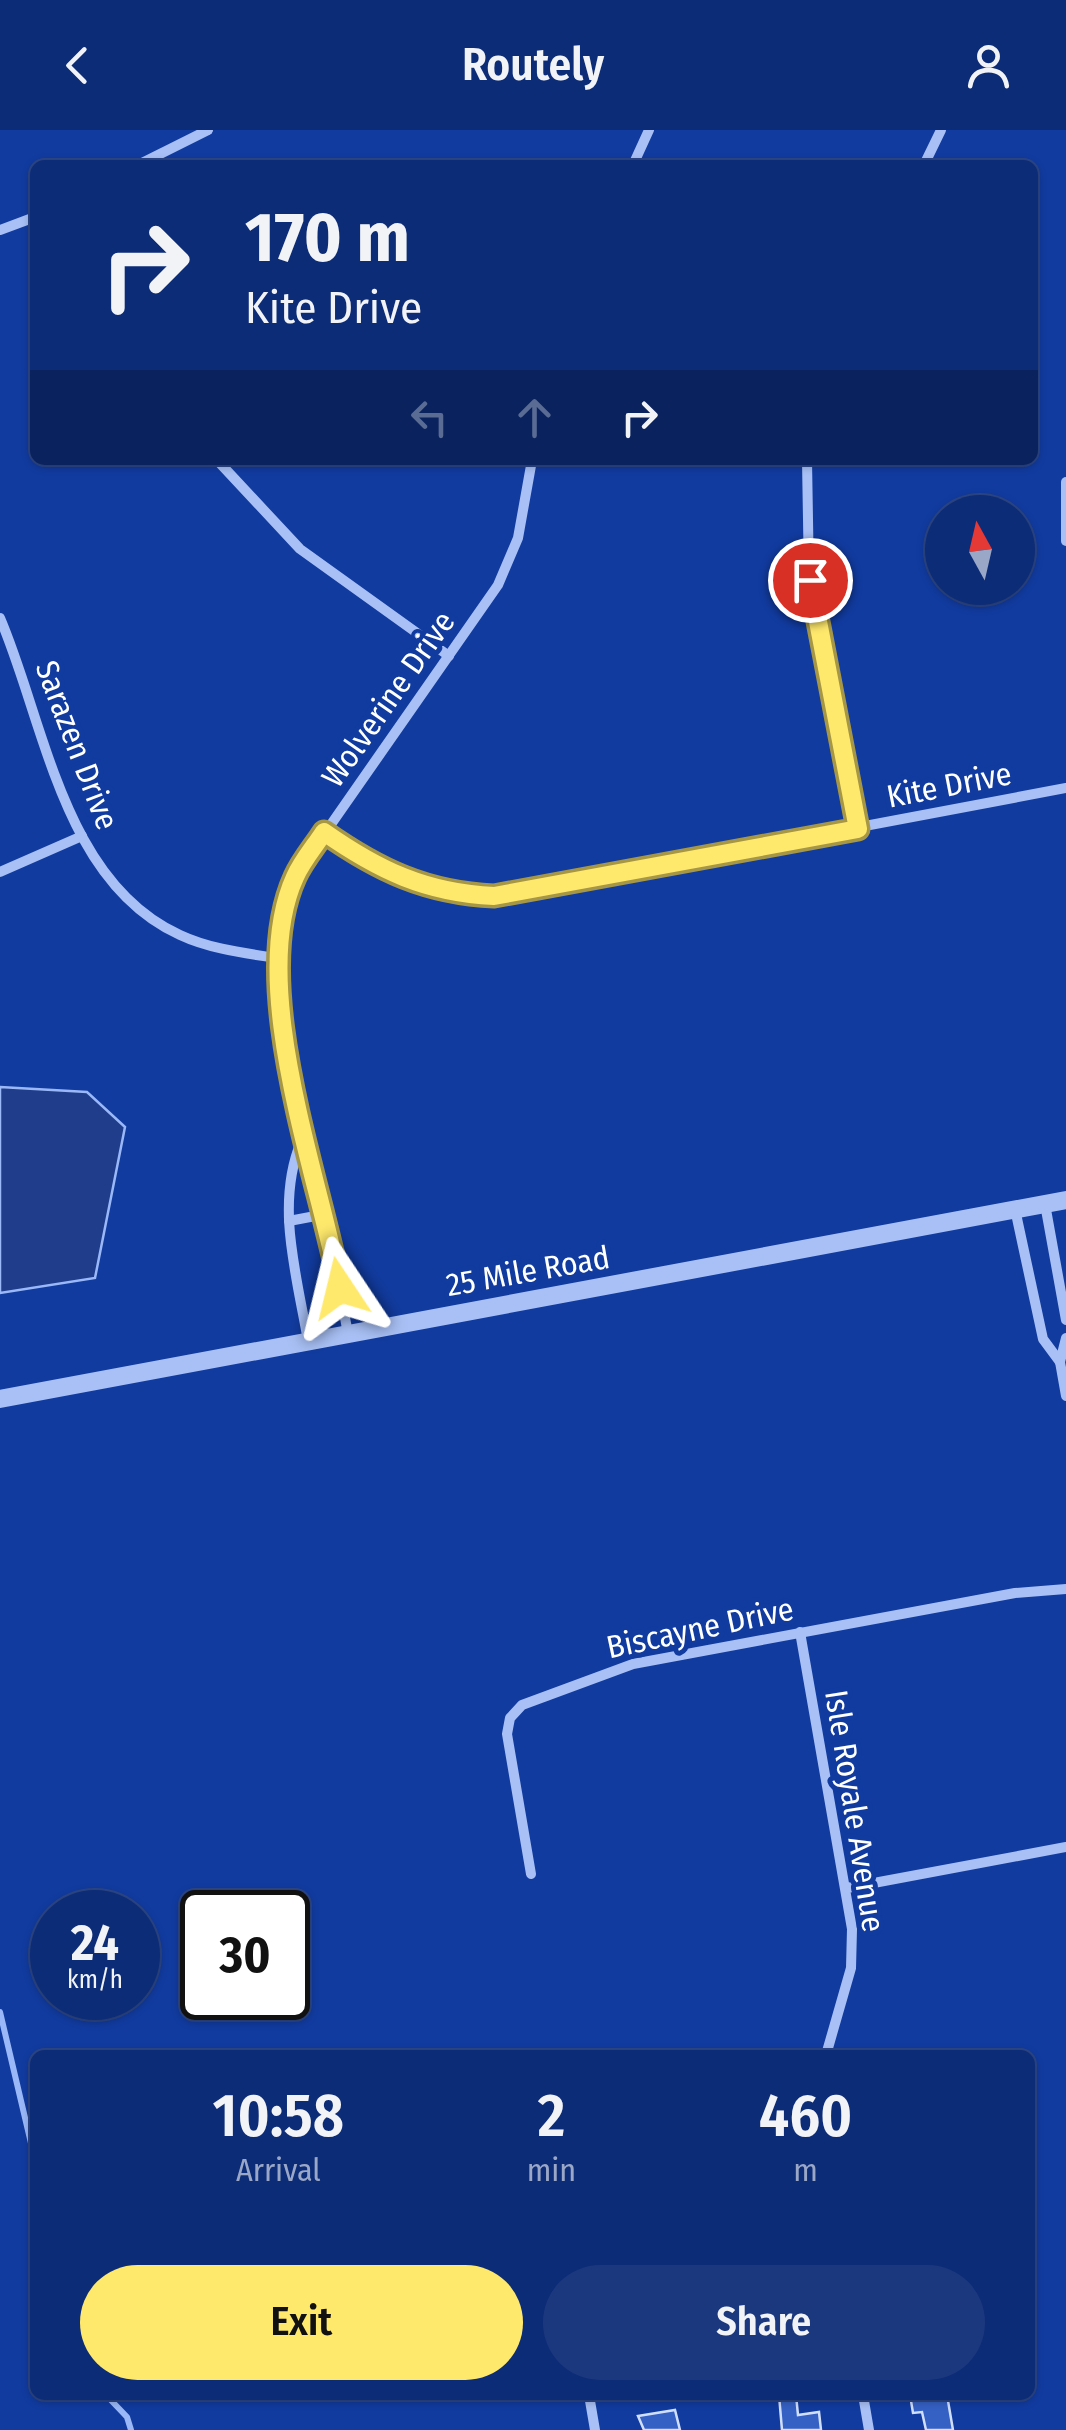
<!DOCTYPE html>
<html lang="en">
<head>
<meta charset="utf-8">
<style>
  body { margin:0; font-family:"Fira Sans Condensed",sans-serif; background:#1b387f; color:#f1f3f6; height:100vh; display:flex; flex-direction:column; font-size:38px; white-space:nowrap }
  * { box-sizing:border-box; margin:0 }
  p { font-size:32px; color:#9aa7c6 }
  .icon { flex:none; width:55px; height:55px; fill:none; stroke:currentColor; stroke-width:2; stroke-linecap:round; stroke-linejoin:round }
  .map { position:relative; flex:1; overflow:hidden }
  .details { position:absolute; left:30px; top:1920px; width:1005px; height:350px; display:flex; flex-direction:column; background:#0d2c77; border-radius:15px; box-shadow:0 2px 8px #0004,0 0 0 2px #2d4889 }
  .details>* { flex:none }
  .guide { position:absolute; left:30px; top:30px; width:1008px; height:305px; border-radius:15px; box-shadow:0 2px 8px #0004,0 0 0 2px #2d4889; background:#0d2c77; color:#f1f3f6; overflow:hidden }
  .needle { width:65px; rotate:352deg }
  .fabs { position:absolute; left:925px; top:365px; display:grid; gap:20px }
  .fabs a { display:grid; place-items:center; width:110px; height:110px; border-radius:50%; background:#0d2c77; box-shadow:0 2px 8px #0004,0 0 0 2px #2d4889; font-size:50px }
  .speed { position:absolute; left:30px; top:1760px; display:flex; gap:20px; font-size:50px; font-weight:700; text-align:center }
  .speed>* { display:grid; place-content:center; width:130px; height:130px; border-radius:50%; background:#0d2c77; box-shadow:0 2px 8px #0004,0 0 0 2px #2d4889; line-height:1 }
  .speed small { font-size:25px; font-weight:400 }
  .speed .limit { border:5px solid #111; border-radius:15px; background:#fff; color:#111 }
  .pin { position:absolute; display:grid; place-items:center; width:85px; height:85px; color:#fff; margin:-42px; border:5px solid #fff; border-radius:50%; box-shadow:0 2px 10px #0007 }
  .me { position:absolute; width:110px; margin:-55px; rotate:350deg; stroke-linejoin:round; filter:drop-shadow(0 0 8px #0008) }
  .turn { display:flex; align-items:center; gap:35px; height:210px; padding:0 50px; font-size:45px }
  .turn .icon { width:130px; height:130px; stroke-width:2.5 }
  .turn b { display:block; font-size:70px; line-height:85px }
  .lanes { display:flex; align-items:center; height:95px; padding:0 50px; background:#0003; justify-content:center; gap:50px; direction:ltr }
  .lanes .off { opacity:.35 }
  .eta { display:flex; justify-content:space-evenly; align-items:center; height:170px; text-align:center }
  .eta b { font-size:60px; font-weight:600; line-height:70px }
  .button { display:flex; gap:20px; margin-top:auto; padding:20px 50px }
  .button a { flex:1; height:115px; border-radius:60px; background:#ffe96c; color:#111; font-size:40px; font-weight:600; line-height:115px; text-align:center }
  .button a+a { background:#1b387f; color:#f1f3f6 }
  header { display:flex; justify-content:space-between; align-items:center; height:130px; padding:0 50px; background:#0d2c77; font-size:45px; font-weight:600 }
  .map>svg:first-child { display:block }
  .water { fill:#1f3d8a; stroke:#9ab8f8; stroke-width:2.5 }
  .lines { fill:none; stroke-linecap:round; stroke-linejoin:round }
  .stream { stroke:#9ab8f8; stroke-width:6 }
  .building { fill:#3561c4; stroke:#d1dffe; stroke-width:2.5 }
  .minor { stroke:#a8c0f5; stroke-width:10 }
  .tertiary { stroke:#a8c0f5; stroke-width:18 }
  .route-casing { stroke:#a69746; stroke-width:25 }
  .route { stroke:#ffe96c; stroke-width:18 }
  .labels { text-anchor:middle; stroke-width:10; stroke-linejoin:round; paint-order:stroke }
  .street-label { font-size:32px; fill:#fff; stroke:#113b9f }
</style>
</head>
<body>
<header><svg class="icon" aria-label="back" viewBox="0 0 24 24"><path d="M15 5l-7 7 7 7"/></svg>Routely<svg class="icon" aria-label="person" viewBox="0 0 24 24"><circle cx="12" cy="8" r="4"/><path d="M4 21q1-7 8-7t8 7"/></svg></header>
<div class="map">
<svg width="1066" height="2300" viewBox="0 0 1066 2300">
  <rect width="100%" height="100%" fill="#113b9f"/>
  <!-- water -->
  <polygon class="water" points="0,957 87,962 125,997 95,1148 0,1163"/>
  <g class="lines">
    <!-- stream -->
    <g class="stream">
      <polyline points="0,1882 35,2030"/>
      <polyline points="106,2265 127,2287 131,2300"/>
    </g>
  </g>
  <!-- building -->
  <g class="building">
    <polygon points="779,2265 796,2265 798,2285 819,2282 821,2300 782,2300"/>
    <polygon points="910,2265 947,2265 953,2300 926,2300 922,2282 913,2283"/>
    <polygon points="675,2280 680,2300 644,2300 638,2286"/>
  </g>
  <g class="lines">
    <!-- minor -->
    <g class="minor">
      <polyline points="138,35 208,0"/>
      <polyline points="633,35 649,0"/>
      <polyline points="924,35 941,0"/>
      <polyline points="0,100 35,87"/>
      <polyline points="217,330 300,419 449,526"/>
      <polyline points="807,330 809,449 858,699"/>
      <polyline points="1066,352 1066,411"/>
      <path d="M0,488C45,593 63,752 180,805C210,819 244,823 276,828"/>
      <path d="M324,702C378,741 426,763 493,766L1066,658"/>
      <polyline points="0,742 82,706"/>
      <path d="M301,1012C275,1075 297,1146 308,1211"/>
      <polyline points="1045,1074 1066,1190"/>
      <polyline points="1015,1079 1043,1209 1060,1232"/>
      <polyline points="289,1091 326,1084"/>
      <polyline points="348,1204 326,1084 315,1041 301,1012 281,881 276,828 295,746 498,455 518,408 532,330"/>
      <polyline points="1066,1208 1060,1232 1066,1266"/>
      <polyline points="800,1502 852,1799 851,1838 826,1925"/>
      <polyline points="531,1744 507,1604 510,1588 522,1575 633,1534 1015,1463 1066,1459"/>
      <polyline points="847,1758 1066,1717"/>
      <polyline points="589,2265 595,2300"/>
      <polyline points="863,2265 869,2300"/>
    </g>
    <!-- tertiary -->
    <polyline class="tertiary" points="0,1269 1066,1070"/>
  </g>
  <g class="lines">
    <!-- route casing -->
    <g class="route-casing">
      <path id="route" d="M340,1158C319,1046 246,854 295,747C302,731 315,716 324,702C378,740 426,763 494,766L858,699L810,450"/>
    </g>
    <!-- route -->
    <use href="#route" class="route"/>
  </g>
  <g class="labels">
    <!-- street labels -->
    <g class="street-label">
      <text transform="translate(388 569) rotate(-55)" y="11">Wolverine Drive</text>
      <text transform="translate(77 615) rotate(69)" y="11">Sarazen Drive</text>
      <text transform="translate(949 655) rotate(-11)" y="11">Kite Drive</text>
      <text transform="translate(528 1141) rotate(-10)" y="11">25 Mile Road</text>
      <text transform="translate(700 1498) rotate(-12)" y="11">Biscayne Drive</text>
      <text transform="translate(855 1681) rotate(81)" y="11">Isle Royale Avenue</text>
    </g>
  </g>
</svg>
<div class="fabs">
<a><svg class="needle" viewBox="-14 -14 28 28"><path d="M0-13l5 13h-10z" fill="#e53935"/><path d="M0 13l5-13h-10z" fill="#9aa7c6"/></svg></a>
</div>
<div class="speed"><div>24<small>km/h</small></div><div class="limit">30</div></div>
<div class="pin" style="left:810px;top:450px;background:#d93025"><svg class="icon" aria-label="arrive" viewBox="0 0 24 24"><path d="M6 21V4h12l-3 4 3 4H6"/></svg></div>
<svg class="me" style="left:340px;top:1158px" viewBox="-20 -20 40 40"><path d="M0-17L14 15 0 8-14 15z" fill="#ffe96c" stroke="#fff" stroke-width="4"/></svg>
<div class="guide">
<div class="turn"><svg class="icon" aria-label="right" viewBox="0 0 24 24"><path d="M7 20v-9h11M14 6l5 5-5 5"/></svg><div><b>170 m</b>Kite Drive</div></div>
<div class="lanes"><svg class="icon off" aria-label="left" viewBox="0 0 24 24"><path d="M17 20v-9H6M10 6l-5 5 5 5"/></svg><svg class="icon off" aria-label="ahead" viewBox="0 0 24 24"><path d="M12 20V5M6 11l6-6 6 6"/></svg><svg class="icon" aria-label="right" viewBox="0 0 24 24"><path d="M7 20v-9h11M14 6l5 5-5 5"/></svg></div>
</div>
<section class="details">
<div class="eta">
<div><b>10:58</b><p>Arrival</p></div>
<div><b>2</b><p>min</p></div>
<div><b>460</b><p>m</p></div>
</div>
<div class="button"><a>Exit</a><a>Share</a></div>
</section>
</div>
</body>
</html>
